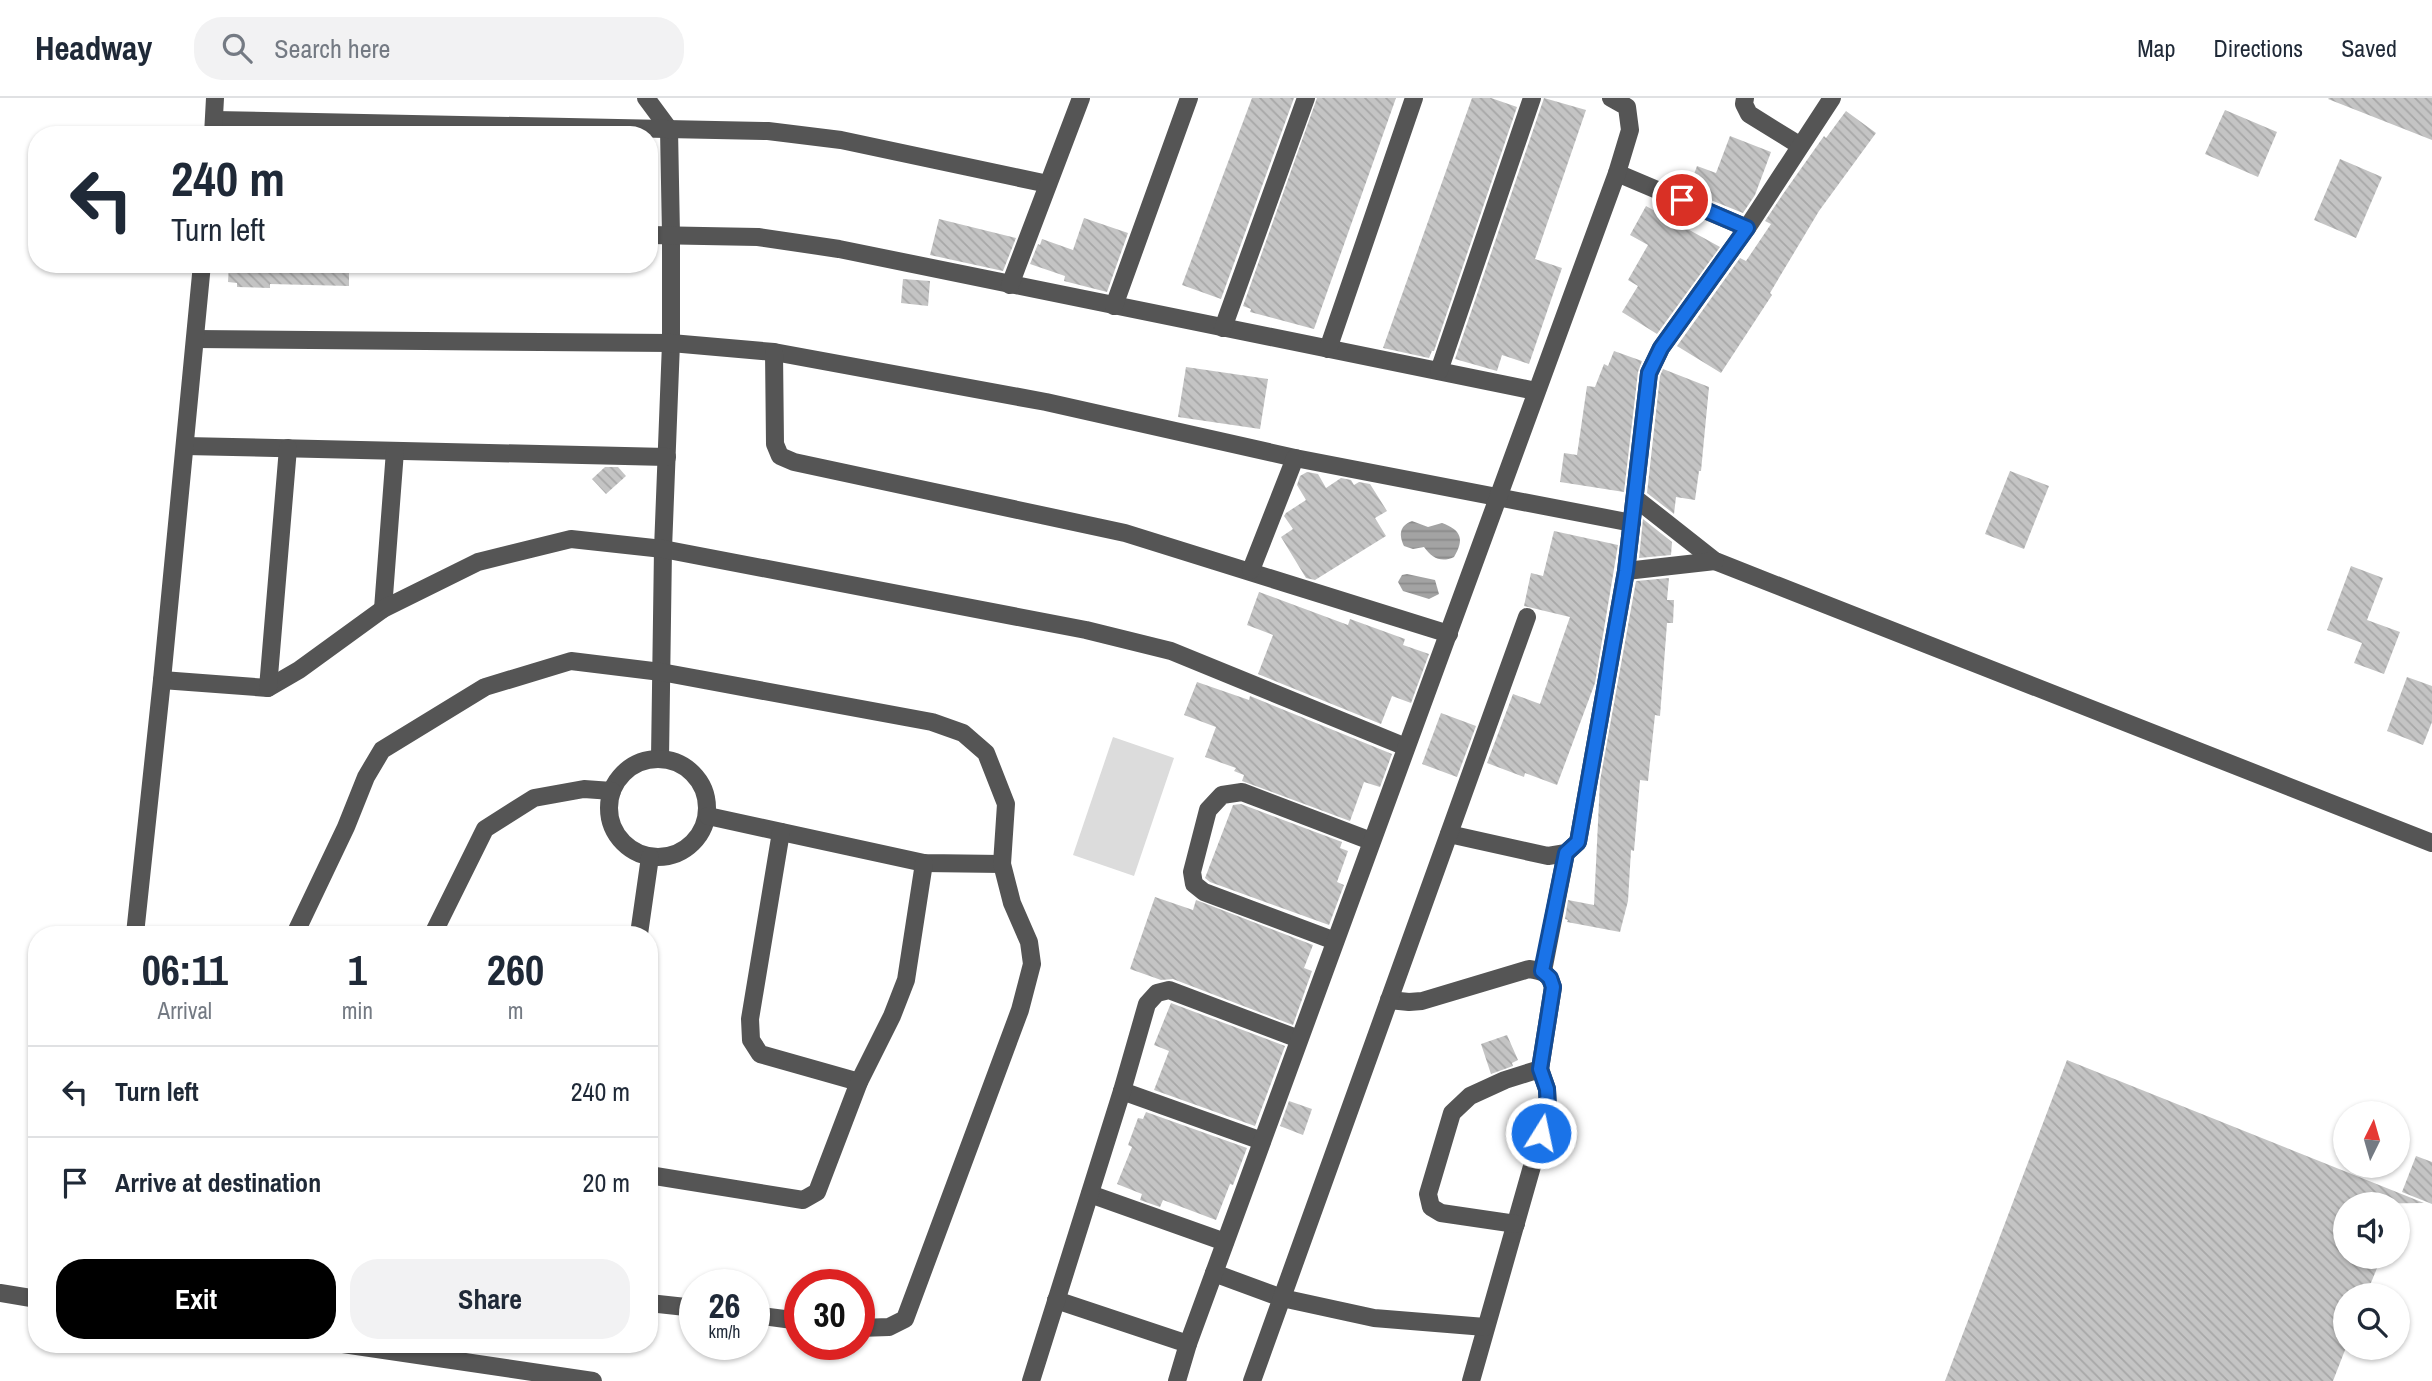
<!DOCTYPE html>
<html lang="en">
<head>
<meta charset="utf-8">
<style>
  body { margin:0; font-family:"Archivo Narrow",sans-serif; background:#f2f2f3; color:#1f2937; height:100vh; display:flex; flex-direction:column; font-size:26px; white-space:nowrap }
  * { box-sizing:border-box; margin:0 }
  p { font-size:23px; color:#747a83 }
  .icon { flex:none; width:38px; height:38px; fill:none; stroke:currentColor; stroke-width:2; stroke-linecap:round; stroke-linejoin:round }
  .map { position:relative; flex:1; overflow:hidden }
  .sheet { position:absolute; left:28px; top:828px; width:630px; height:427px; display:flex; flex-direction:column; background:#fff; border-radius:28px; box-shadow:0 2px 5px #0004 }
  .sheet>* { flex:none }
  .top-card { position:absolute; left:28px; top:28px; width:630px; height:147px; border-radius:28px; box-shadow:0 2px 5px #0004; background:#fff; color:#1f2937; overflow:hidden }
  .needle { width:46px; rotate:5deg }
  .buttons { position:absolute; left:2333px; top:1003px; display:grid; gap:14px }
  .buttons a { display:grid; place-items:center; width:77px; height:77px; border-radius:50%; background:#fff; box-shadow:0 2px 5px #0004; font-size:35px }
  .speed { position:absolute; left:679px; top:1171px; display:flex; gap:14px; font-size:35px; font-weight:700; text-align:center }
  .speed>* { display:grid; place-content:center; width:91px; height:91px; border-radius:50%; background:#fff; box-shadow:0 2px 5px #0004; line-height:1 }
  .speed small { font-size:18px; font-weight:400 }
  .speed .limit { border:10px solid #d22; background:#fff; color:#111 }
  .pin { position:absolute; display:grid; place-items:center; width:60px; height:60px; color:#fff; margin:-30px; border:4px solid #fff; border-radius:50%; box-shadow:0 2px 7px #0007 }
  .me { position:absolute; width:77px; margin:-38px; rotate:10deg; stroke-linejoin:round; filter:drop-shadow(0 0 5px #0008) }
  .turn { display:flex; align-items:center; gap:24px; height:147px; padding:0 28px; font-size:32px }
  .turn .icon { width:91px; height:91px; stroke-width:2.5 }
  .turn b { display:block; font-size:49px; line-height:60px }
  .eta { display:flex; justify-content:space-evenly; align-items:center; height:119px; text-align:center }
  .eta b { font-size:42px; font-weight:800; line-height:49px }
  .button { display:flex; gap:14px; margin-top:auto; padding:14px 28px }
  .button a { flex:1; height:80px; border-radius:28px; background:#000; color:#fff; font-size:28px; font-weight:800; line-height:80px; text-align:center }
  .button a+a { background:#f2f2f3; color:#1f2937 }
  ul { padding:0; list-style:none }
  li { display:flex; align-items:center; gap:21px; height:91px; padding:0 28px; border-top:2px solid #e0e1e3 }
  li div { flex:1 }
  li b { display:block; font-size:26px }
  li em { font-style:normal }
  header { display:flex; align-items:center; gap:42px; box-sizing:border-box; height:98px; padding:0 35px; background:#fff; border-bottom:2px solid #e0e1e3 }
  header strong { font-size:33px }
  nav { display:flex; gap:38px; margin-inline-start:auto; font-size:24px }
  .search { width:490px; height:63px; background:#f2f2f3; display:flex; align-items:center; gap:18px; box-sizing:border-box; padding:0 24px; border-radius:28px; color:#747a83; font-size:26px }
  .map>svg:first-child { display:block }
  .green { fill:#dcdcdc }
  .water { fill:url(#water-rules) }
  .building { fill:url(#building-back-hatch) }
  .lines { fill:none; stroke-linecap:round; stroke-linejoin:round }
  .minor { stroke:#555; stroke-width:18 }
  .route-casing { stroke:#114b97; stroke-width:18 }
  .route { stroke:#1a73e8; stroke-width:12 }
</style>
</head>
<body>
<header>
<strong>Headway</strong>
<div class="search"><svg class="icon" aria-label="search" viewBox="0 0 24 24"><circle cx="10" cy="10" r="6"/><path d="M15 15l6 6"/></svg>Search here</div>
<nav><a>Map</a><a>Directions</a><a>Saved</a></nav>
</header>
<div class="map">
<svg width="2432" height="1283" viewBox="0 0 2432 1283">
  <defs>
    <pattern id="water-rules" width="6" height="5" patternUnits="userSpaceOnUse" patternTransform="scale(1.75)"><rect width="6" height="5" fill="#a3a3a3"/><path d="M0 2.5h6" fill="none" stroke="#8b8b8b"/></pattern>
    <pattern id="building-back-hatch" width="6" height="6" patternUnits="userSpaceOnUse" patternTransform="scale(1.75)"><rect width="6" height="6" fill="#c4c4c4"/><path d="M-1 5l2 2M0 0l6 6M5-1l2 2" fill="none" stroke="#a7a7a7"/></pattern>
  </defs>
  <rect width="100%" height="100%" fill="#fff"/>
  <!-- green -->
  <polygon class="green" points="1113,639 1174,660 1134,778 1073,757"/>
  <!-- water -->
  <g class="water">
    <path d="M1412,423L1428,429L1442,425C1461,432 1465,441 1454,459C1441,465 1432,460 1424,449L1413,451L1404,448C1399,437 1399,428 1412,423Z"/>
    <polygon points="1407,476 1435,482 1439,496 1429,501 1403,493 1398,484 1402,477"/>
  </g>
  <!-- building -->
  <g class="building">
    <polygon points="1252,0 1294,0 1221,201 1182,187"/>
    <polygon points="1317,0 1396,0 1314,231 1250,214 1251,211 1243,208"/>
    <polygon points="1472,0 1491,0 1517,9 1434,253 1432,253 1429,260 1383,250"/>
    <polygon points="1544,0 1586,12 1535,161 1562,170 1529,266 1502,257 1497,273 1455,261"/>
    <polygon points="2329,0 2432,0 2432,42 2328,1"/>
    <polygon points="2225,12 2277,34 2258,79 2205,56"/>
    <polygon points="1846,13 1876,35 1819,113 1770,195 1772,197 1721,275 1677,248 1740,160 1746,163 1771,126 1765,123 1783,96 1824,38 1826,40"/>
    <polygon points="1730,38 1771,54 1755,97 1743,115 1688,93 1697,68 1716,75"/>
    <polygon points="2340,61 2382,79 2356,140 2314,122"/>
    <polygon points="1646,108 1720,149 1657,236 1622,214 1638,188 1628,182 1648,147 1630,137"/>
    <polygon points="1084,120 1128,135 1107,194 1064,183 1065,178 1030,166 1038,146 1040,147 1042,141 1073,152"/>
    <polygon points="939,121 1016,140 1003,173 930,157"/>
    <polygon points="229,166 349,166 349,188 270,186 270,190 237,189 237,185 228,184"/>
    <polygon points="903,181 930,183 928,208 901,205"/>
    <polygon points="1614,253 1642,263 1638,274 1624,394 1560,384 1564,355 1577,357 1587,288 1595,289 1604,266 1608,268"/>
    <polygon points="1186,269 1268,281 1260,331 1178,319"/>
    <polygon points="1663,271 1709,289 1701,373 1699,373 1695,402 1676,399 1674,416 1647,395 1660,278"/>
    <polygon points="605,369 618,369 626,378 606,396 592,381"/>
    <polygon points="2010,373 2049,388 2024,451 1985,436"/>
    <polygon points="1307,374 1318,376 1326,390 1341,380 1351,382 1354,387 1359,384 1370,386 1387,413 1375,420 1386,438 1315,482 1306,480 1281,439 1293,431 1284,418 1286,415 1306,402 1297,387 1300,378"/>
    <polygon points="1643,421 1672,444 1671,457 1639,460"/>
    <polygon points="1554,433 1618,447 1595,585 1557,687 1525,675 1524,679 1487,665 1513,596 1540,606 1570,519 1524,508 1531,475 1543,478"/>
    <polygon points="2351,468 2383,480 2367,522 2400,534 2384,576 2354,565 2362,545 2327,532"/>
    <polygon points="1669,480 1667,502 1674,502 1673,525 1667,525 1660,618 1655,617 1648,683 1640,682 1634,753 1631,752 1628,803 1620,834 1567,824 1568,822 1565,821 1568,802 1594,807 1600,683 1636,483"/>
    <polygon points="1259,494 1348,527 1350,521 1405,541 1403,547 1429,556 1411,605 1392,598 1381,626 1258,576 1273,537 1247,527"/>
    <polygon points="2407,579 2432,588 2432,624 2423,647 2387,633"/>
    <polygon points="1197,584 1249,602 1250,598 1392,656 1380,689 1364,684 1350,723 1242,683 1244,677 1234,673 1236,670 1205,659 1216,629 1184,617"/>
    <polygon points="1441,615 1476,628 1457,679 1422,666"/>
    <polygon points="1241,706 1342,744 1340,750 1348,753 1337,784 1344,787 1329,827 1210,784 1205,780 1233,707"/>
    <polygon points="1155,799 1193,812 1196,802 1313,847 1304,870 1312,873 1293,927 1173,881 1161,882 1130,871"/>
    <polygon points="1171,905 1285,948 1255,1028 1154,992 1169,953 1154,947"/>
    <polygon points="1507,937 1518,962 1512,965 1513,968 1491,976 1481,946"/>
    <polygon points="2067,962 2424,1105 2345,1106 2345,1158 2382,1158 2366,1197 2345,1197 2345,1252 2333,1283 1945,1283"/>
    <polygon points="1289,1003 1312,1011 1303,1037 1280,1028"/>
    <polygon points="1146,1014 1247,1050 1233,1087 1230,1086 1216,1122 1163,1102 1160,1109 1140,1102 1142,1096 1117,1086 1132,1049 1128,1047 1138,1020 1143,1021"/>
    <polygon points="2416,1058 2432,1064 2432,1106 2402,1094"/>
  </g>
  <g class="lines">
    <!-- minor -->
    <g class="minor">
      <polyline points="646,0 669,31 671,137 671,245 663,451 660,660"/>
      <polyline points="1745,0 1744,6 1749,16 1799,47"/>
      <polyline points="214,22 768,33 841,42 1048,86"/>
      <polyline points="213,37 215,0"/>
      <polyline points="1617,75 1747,130"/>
      <polyline points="649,137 758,139 839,151 1536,293"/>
      <polyline points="1010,187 1081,0"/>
      <polyline points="1114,208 1189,0"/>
      <polyline points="1223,230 1306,0"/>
      <polyline points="195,241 671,245 774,254 1046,304 1295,360 1632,425"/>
      <polyline points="1328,251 1414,0"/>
      <polyline points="774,254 775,346 780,358 794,364 1125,435 1449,536"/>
      <polyline points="1439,273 1532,0"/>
      <polyline points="185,348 667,359"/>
      <polyline points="1635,400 1715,463 2432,745"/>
      <polyline points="1251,472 1295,360"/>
      <polyline points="1626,473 1715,463"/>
      <polyline points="383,511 395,353"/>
      <polyline points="162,582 268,590 299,572 383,511 478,464 571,441 663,451 1086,532 1171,553 1406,649"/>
      <polyline points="268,590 288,350"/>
      <circle cx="658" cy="710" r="49"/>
      <polyline points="708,718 924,765 1002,766"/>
      <polyline points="781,734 750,921 751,942 760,956 859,984"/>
      <polyline points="1449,736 1548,758 1566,755 1578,744 1626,473 1649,275 1661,250 1747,130 1832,0"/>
      <polyline points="135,836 162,582 202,166"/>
      <polyline points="295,836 346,729 366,679 382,652 485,589 571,563 661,574 932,624 963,635 986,655 1006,706 1002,766 1012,805 1029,844 1032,866 1020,912 905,1221 889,1229 859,1230"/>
      <polyline points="433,836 485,731 534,700 584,691 612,693"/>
      <polyline points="639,836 650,759"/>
      <polyline points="1335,843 1204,794 1194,786 1192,774 1208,712 1222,697 1242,694 1371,743"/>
      <polyline points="1543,873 1566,755"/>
      <path d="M1389,902L1409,904L1422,903L1529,871C1543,873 1549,875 1553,889L1540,971L1547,991L1548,1012L1471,1283"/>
      <polyline points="1122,993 1262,1043"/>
      <polyline points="649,1077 803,1102 817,1094 859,984 892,918 906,882 924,765"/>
      <polyline points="1090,1096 1225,1144"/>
      <polyline points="1516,1126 1441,1115 1431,1109 1428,1096 1452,1015 1470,998 1505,982 1540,971"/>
      <polyline points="1214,1175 1282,1200 1374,1220 1485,1229"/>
      <polyline points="0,1195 37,1201"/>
      <polyline points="1056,1202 1188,1246"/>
      <polyline points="649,1205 695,1210"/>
      <polyline points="754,1217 800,1223"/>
      <polyline points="343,1246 593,1283"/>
      <polyline points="1031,1283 1122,993 1147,906 1157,895 1169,892 1299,941"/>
      <polyline points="1177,1283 1188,1246 1617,75 1630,32 1627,9 1611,0"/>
      <polyline points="1252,1283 1527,519"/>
    </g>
  </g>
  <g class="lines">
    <!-- route casing -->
    <g class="route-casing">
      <polyline id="route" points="1541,1035 1548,1012 1547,991 1540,971 1553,889 1550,880 1542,873 1566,755 1578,744 1626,473 1649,275 1661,250 1747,130 1682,102"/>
    </g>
    <!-- route -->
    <use href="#route" class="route"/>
  </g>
</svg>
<div class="buttons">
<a><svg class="needle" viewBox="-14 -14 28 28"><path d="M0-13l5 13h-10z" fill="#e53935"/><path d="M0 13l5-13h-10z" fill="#747a83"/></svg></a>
<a><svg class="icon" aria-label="sound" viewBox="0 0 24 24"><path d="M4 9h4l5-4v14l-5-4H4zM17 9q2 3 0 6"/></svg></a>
<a><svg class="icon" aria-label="search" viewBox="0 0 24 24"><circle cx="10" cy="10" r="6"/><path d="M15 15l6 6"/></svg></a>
</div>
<div class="speed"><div>26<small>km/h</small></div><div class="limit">30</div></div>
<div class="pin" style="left:1682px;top:102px;background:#d93025"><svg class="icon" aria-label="arrive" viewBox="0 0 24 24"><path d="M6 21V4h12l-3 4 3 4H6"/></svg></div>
<svg class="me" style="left:1541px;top:1035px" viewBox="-20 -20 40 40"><circle r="17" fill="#1a73e8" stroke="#fff" stroke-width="3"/><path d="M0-11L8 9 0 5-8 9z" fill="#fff"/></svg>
<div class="top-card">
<div class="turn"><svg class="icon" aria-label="left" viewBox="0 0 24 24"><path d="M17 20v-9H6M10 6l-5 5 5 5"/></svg><div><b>240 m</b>Turn left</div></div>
</div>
<section class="sheet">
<div class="eta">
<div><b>06:11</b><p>Arrival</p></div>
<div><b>1</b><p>min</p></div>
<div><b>260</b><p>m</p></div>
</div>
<ul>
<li><svg class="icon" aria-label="left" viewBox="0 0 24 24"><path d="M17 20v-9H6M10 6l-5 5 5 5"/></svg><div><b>Turn left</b></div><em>240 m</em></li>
<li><svg class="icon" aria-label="arrive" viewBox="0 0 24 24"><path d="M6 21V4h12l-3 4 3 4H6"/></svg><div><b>Arrive at destination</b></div><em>20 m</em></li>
</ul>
<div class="button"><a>Exit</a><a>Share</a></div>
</section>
</div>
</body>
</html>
